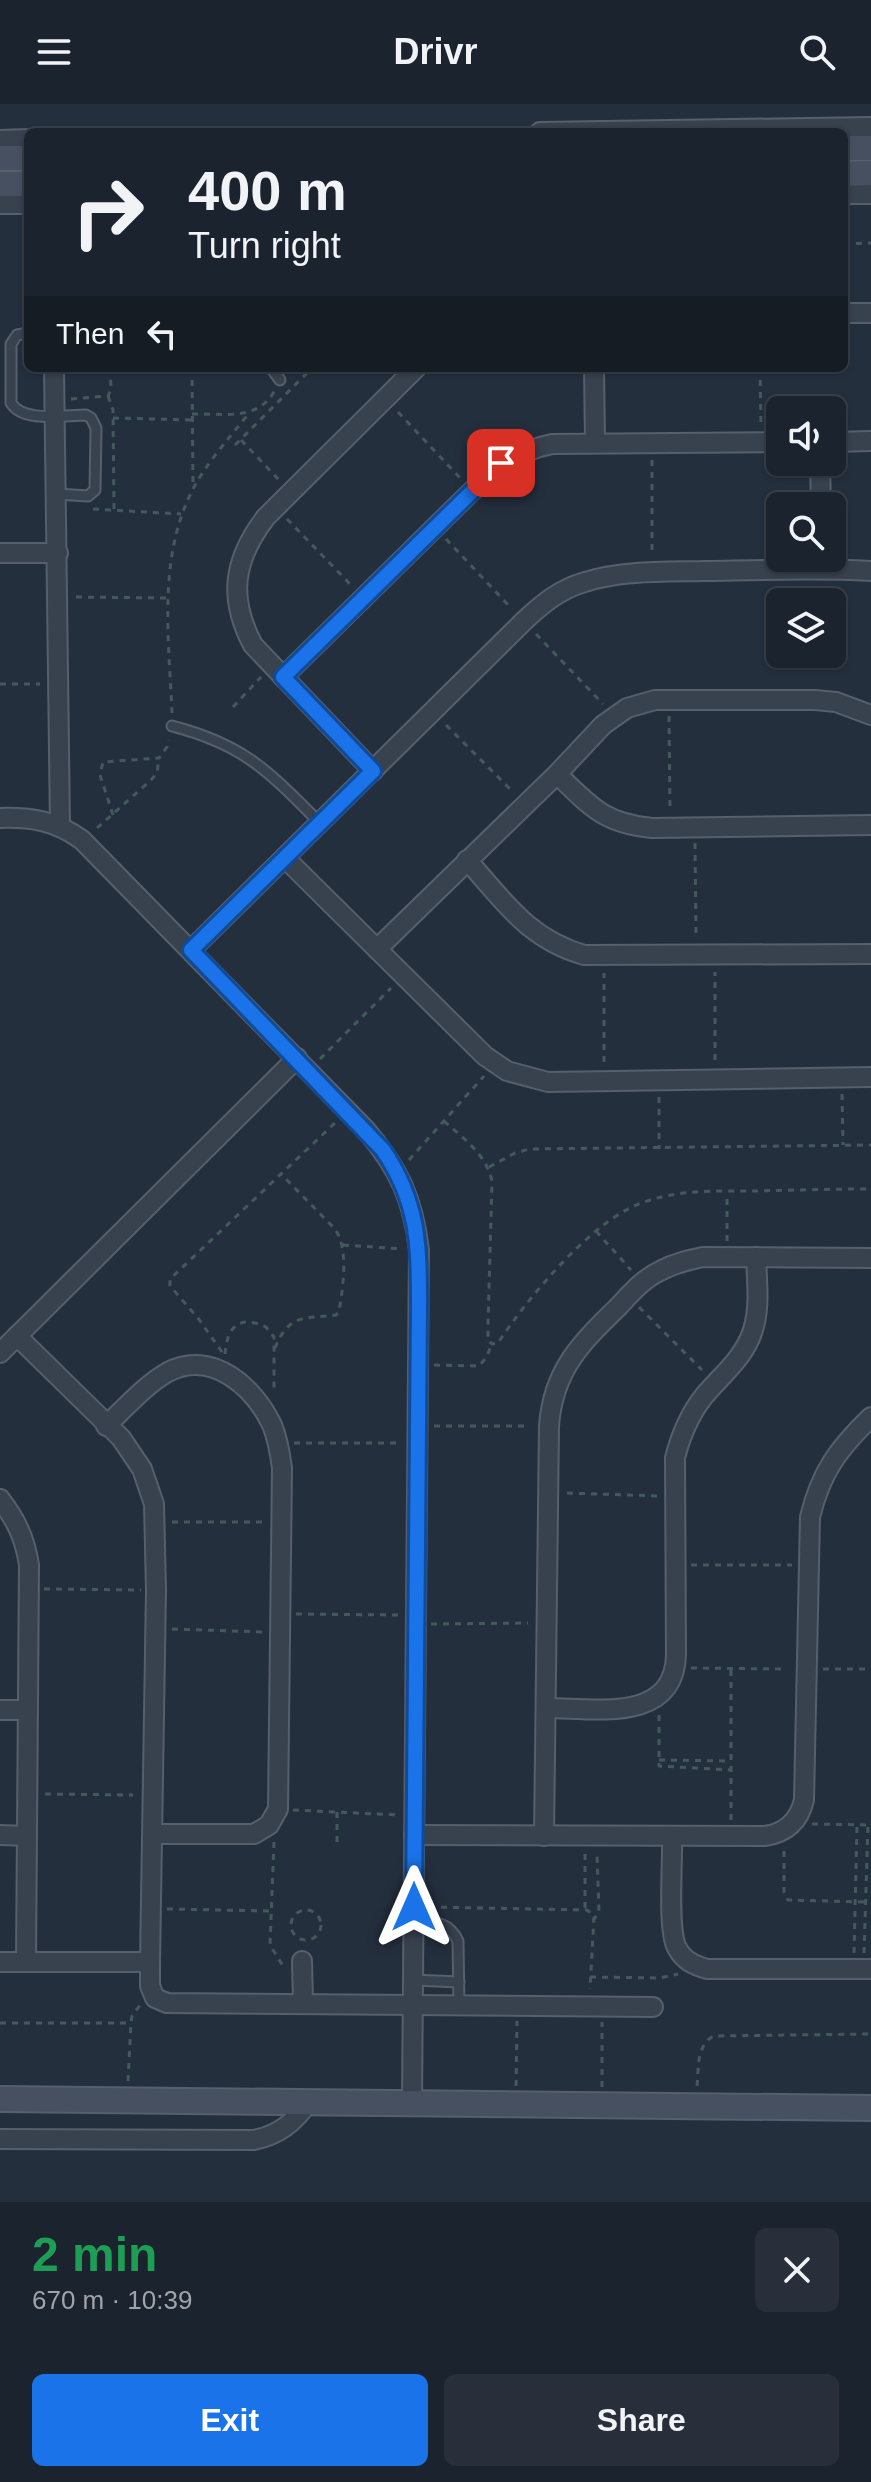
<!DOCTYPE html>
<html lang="en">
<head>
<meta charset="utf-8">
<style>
  body { margin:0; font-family:Helvetica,sans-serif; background:#282f3a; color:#f1f3f6; height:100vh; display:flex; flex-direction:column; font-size:30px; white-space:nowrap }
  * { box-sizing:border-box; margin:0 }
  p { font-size:26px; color:#a0a4aa }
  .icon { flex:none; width:44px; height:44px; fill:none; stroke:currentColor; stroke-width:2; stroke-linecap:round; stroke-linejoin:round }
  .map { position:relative; height:2098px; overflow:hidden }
  .drawer { display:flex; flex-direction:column; background:#1b232e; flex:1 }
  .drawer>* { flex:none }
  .banner { position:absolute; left:24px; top:24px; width:824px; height:244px; border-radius:12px; box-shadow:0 2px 6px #0004,0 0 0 2px #39404a; background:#1b232e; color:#f1f3f6; overflow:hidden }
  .fabs { position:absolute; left:766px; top:292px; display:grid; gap:16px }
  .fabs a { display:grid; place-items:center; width:80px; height:80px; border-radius:12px; background:#1b232e; box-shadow:0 2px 6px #0004,0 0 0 2px #39404a; font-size:40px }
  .pin { position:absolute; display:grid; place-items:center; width:68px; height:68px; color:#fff; margin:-34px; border-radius:16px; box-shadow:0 4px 12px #0006 }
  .me { position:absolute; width:88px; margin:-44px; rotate:0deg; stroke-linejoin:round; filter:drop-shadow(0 0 6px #0008) }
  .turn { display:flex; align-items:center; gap:28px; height:168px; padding:0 32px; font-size:36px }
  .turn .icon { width:104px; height:104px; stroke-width:2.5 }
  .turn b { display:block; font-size:56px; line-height:68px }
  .then { display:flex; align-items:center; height:76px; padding:0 32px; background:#0003; gap:16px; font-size:30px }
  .round { display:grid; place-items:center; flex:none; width:84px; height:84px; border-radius:12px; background:#282f3a }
  .overview { display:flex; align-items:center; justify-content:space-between; height:136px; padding:0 32px }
  h1 { font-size:48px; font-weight:700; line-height:60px; color:#1e9e55 }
  .action { display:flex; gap:16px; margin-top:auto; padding:16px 32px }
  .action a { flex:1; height:92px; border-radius:12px; background:#1a73e8; color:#fff; font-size:32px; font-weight:700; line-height:92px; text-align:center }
  .action a+a { background:#282f3a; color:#f1f3f6 }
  header { display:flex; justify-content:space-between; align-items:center; height:104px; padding:0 32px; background:#1b232e; font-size:36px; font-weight:700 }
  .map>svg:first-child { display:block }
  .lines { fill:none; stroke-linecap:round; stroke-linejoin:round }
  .lane-casing { stroke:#565f6c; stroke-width:13 }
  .street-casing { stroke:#565f6c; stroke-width:22 }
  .secondary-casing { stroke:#565f6c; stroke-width:28 }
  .path { stroke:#44595c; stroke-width:3; stroke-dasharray:6 6; stroke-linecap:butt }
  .lane { stroke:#38414e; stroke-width:9 }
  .street { stroke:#38414e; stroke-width:18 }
  .secondary { stroke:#465061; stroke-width:24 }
  .route-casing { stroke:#114b97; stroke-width:20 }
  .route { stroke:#1a73e8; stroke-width:14 }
</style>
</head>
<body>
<header><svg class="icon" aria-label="menu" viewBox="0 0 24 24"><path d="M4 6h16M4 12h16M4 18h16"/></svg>Drivr<svg class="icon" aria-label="search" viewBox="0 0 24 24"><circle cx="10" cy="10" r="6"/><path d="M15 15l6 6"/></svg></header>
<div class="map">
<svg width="871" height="2098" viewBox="0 0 871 2098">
  <rect width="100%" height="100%" fill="#242f3e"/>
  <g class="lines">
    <!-- lane casing -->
    <g class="lane-casing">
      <g id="lane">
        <path d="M28,229L17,231L11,240V299C23,319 64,311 86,311L91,314L96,324L95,386L88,392L57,390"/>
        <polyline points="271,264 280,276"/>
        <path d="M172,622C245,641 268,667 320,719"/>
        <path d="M413,1817C434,1818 449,1817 458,1837L459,1901"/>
        <polyline points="413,1876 459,1878"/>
      </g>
    </g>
    <!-- street casing -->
    <g class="street-casing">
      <g id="street">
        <polyline points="540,28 871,23"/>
        <polyline points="0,36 28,35"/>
        <polyline points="844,90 871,90"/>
        <polyline points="0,100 28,100"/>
        <polyline points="844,209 871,209"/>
        <polyline points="54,264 60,722"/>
        <polyline points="594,264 595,339"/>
        <polyline points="832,338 871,337"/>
        <polyline points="820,358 821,402"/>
        <polyline points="0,449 58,449"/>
        <path d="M283,573L472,387C499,362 515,348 552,340L780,338"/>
        <path d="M373,667L253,541C228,494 233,456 266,413L416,264"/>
        <path d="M557,670C590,702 603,719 652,724L871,721"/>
        <path d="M0,714C32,713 56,717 82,736L366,1026C399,1065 413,1095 419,1146L412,1998"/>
        <polyline points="285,754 485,952 507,967 548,978 871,973"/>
        <path d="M467,756C505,798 528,835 584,851L871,850"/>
        <polyline points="377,845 557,670 603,621 627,604 655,596 815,596 836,598 871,611"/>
        <path d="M191,846L524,517C542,500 560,485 585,478C623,466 666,468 706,467C761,466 816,464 871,467"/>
        <polyline points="17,1232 121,1334 142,1365 154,1400 156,1486 150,1858 150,1882 155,1894 167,1899 653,1903"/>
        <polyline points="0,1249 297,954"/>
        <path d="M106,1322C125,1304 145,1281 168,1268C212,1245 254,1283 272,1321C278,1335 280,1349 282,1364L278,1705L269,1721L254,1730H153"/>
        <path d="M0,1395C16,1416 25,1434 29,1461L26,1858"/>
        <path d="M546,1604C594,1604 674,1620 676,1551L675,1354C681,1330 689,1311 704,1292C720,1273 740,1257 750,1234C761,1209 757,1180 756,1153"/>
        <polyline points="0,1606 28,1606"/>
        <polyline points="0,1731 27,1732"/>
        <path d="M414,1731L765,1732C786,1729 799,1717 804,1696L810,1413C821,1368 838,1345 871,1313"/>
        <path d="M544,1732L549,1322C553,1266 581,1239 619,1202C632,1188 644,1174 662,1166C675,1159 689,1156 703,1153L871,1154"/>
        <path d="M672,1732C673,1757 667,1826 677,1844C684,1857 694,1861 707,1865H871"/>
        <polyline points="302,1857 303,1900"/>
        <polyline points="0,1858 150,1858"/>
        <path d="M0,2035L254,2036C279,2031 295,2018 309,1997"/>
      </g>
    </g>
    <!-- secondary casing -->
    <g class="secondary-casing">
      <g id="secondary">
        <polyline points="844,44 871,44"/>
        <polyline points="0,54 28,54"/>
        <polyline points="844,70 871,69"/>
        <polyline points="0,80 28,80"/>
        <polyline points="0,1995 871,2004"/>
      </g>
    </g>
    <!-- path -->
    <g class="path">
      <polyline points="844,140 871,139"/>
      <polyline points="192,264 193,384"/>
      <polyline points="760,264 761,322"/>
      <polyline points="108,292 113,306 114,406"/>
      <polyline points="71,295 108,292 111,285 110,264"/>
      <polyline points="398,308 461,375"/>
      <path d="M192,310C224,309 258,318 275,286"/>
      <polyline points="113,314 193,316"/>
      <polyline points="241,336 280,377"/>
      <polyline points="235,341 312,264"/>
      <polyline points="652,356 652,452"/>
      <polyline points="93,405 181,410"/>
      <polyline points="287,415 351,481"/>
      <polyline points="446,435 512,505"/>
      <polyline points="76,493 168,494"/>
      <polyline points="536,530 603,600"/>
      <polyline points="0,580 40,580"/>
      <polyline points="233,603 261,573"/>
      <path d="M172,609C169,534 157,453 194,383C209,356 230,333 250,308"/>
      <polyline points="669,612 670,708"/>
      <polyline points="446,621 514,689"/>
      <polyline points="113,711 100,671 103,658 159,654 167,643 169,636"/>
      <polyline points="97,724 151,676 157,669 159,654"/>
      <polyline points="695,739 696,832"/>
      <polyline points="320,955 391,884"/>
      <polyline points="715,956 715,868"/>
      <polyline points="604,958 604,869"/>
      <polyline points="842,990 843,1041"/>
      <polyline points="659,993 659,1045"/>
      <path d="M444,1017C464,1035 486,1050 492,1077L488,1221V1236L492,1240L498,1239C527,1195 586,1124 634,1102C672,1085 715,1087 755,1087C793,1086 832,1085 871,1085"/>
      <polyline points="409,1056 484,972"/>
      <polyline points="489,1063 515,1049 529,1045 871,1041"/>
      <polyline points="596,1127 631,1166"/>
      <polyline points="727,1137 727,1089"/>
      <polyline points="343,1141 403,1145"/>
      <polyline points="639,1203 702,1266"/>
      <path d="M275,1244C289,1209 305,1215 336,1211L339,1207C343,1184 349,1145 335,1125L281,1070"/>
      <polyline points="222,1248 198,1214 170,1182 170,1175 336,1018"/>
      <path d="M225,1250C227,1224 238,1210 266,1223L274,1233V1288"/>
      <polyline points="434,1261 479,1262 486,1254 492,1240"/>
      <polyline points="434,1322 530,1322"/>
      <polyline points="294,1339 399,1339"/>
      <polyline points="567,1389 659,1392"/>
      <polyline points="172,1418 264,1418"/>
      <polyline points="691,1461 792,1461"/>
      <polyline points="44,1485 141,1486"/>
      <polyline points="296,1510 400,1511"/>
      <polyline points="431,1520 528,1519"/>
      <polyline points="172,1525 264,1528"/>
      <polyline points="691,1564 787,1565"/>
      <polyline points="823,1565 871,1565"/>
      <polyline points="659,1611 659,1662 731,1666"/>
      <polyline points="659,1656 731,1657"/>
      <polyline points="45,1690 133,1691"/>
      <polyline points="293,1706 398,1711"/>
      <polyline points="337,1708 337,1741"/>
      <polyline points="731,1716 731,1564"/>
      <polyline points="812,1720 871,1721"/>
      <polyline points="274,1738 270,1841 283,1862"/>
      <polyline points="784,1747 784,1788 788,1796 866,1798"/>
      <polyline points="585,1750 585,1806"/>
      <polyline points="429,1803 587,1806 594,1812 590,1885"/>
      <polyline points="167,1805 272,1807"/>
      <circle cx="306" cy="1821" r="15"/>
      <polyline points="593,1817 599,1807 597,1751"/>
      <polyline points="854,1849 857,1721"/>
      <polyline points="864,1849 868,1721"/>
      <polyline points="590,1873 660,1874 678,1870"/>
      <polyline points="0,1919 131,1919"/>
      <polyline points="128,1977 131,1919 132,1912 141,1900"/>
      <polyline points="516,1982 517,1917"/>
      <path d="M697,1982C699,1963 696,1943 713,1932L871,1930"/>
      <polyline points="602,1983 602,1918"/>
    </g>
    <!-- lane -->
    <use href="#lane" class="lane"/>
    <!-- street -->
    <use href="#street" class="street"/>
    <!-- secondary -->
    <use href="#secondary" class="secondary"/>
  </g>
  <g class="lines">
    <!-- route casing -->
    <g class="route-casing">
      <path id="route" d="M414,1803L419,1203C419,1142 419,1099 383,1046L191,846L373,667L283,573L501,359"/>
    </g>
    <!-- route -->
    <use href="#route" class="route"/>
  </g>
</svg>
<div class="fabs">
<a><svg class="icon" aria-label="sound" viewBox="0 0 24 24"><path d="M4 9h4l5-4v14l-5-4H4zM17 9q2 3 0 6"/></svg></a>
<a><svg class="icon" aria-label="search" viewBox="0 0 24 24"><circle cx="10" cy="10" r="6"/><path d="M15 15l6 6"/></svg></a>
<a><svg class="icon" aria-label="layers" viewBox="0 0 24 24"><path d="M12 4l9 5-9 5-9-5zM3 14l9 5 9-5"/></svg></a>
</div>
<div class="pin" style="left:501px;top:359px;background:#d93025"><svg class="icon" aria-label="arrive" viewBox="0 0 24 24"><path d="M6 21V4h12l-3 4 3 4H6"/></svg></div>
<svg class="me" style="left:414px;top:1803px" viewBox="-20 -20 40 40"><path d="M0-17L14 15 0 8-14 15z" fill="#1a73e8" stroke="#fff" stroke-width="4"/></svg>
<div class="banner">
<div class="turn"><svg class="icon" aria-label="right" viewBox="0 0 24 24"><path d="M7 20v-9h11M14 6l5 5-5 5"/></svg><div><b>400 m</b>Turn right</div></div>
<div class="then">Then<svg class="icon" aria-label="left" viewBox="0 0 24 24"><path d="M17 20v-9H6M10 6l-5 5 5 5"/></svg></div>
</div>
</div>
<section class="drawer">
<div class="overview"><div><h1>2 min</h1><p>670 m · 10:39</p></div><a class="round"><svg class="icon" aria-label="close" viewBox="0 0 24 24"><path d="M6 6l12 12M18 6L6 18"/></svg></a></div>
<div class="action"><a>Exit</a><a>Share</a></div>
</section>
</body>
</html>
